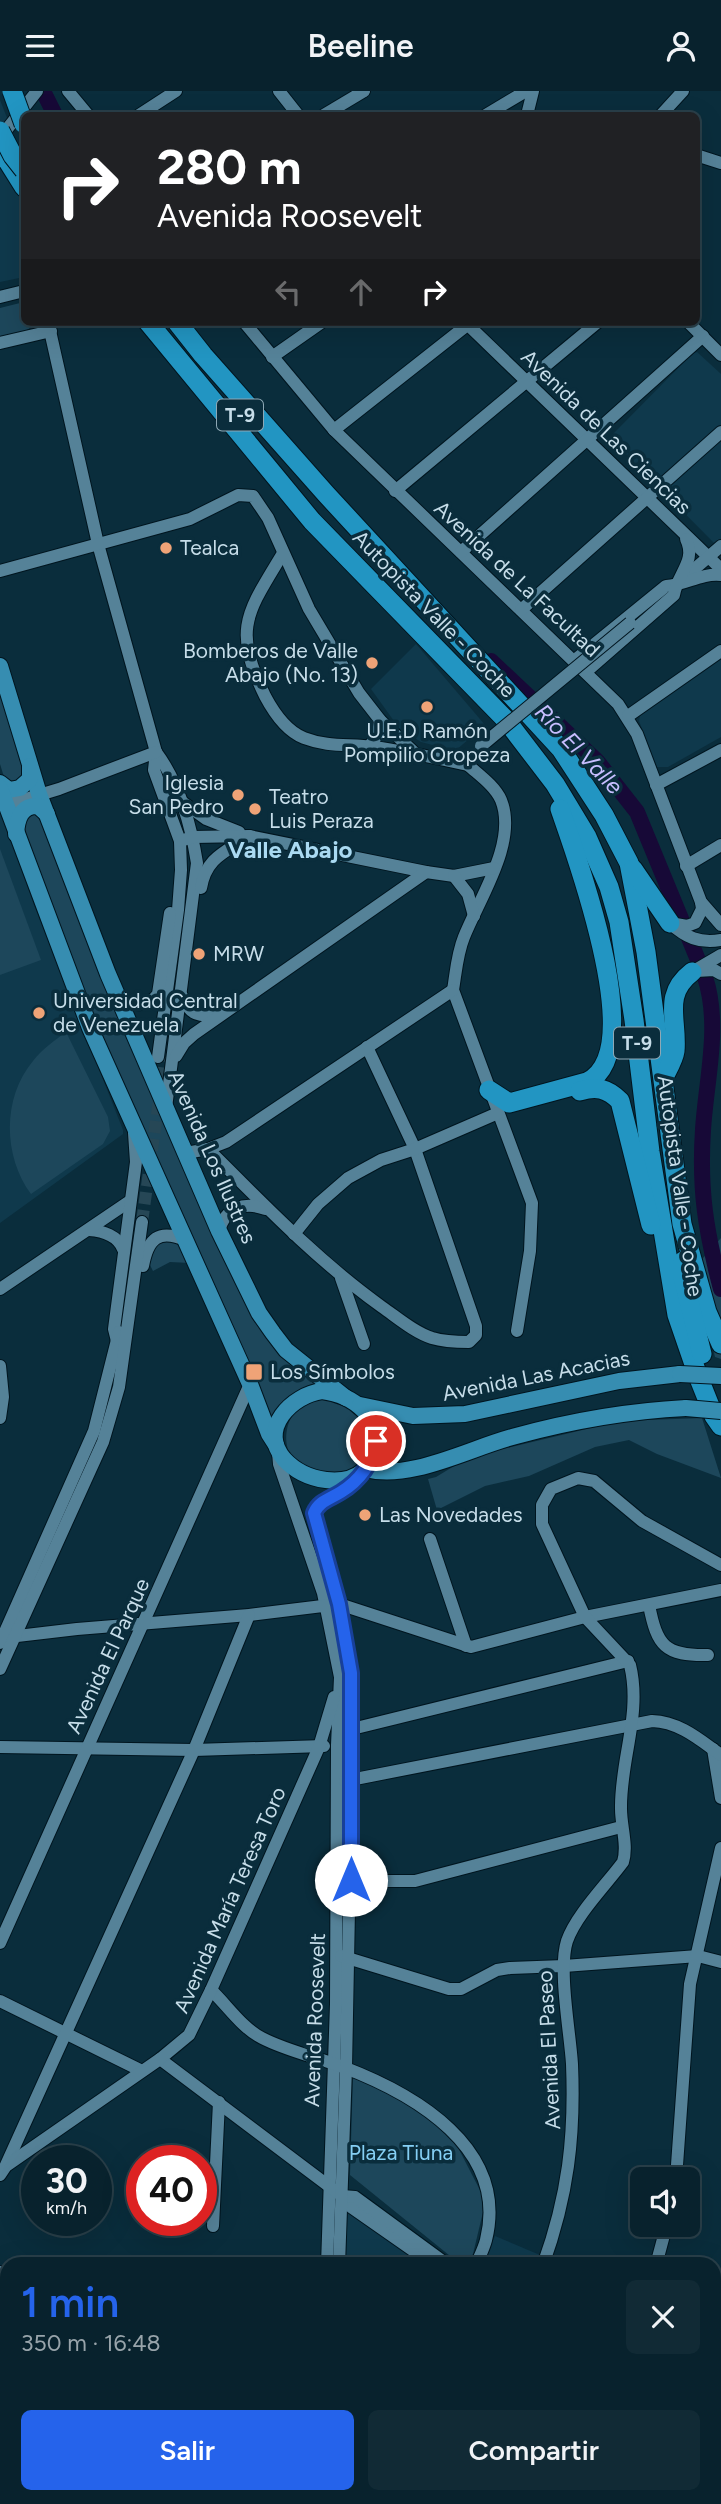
<!DOCTYPE html>
<html lang="es">
<head>
<meta charset="utf-8">
<style>
  body { margin:0; font-family:Figtree,sans-serif; background:#112a35; color:#f1f3f6; height:100vh; display:flex; flex-direction:column; font-size:26px; white-space:nowrap }
  * { box-sizing:border-box; margin:0 }
  p { font-size:23px; color:#98a4aa }
  .icon { flex:none; width:38px; height:38px; fill:none; stroke:currentColor; stroke-width:2; stroke-linecap:round; stroke-linejoin:round }
  .map { position:relative; flex:1; overflow:hidden }
  .drawer { position:absolute; left:0px; top:2166px; width:721px; height:247px; display:flex; flex-direction:column; background:#08222d; border-radius:21px 21px 0 0; box-shadow:0 7px 28px #0002,0 0 0 2px #293f49 }
  .drawer>* { flex:none }
  .guide { position:absolute; left:21px; top:21px; width:679px; height:214px; border-radius:10px; box-shadow:0 7px 28px #0002,0 0 0 2px #293f49; background:#202124; color:#fff; overflow:hidden }
  .tools { position:absolute; left:630px; top:2076px; display:grid; gap:14px }
  .tools a { display:grid; place-items:center; width:70px; height:70px; border-radius:10px; background:#08222d; box-shadow:0 7px 28px #0002,0 0 0 2px #293f49; font-size:35px }
  .speed { position:absolute; left:21px; top:2054px; display:flex; gap:14px; font-size:35px; font-weight:700; text-align:center }
  .speed>* { display:grid; place-content:center; width:91px; height:91px; border-radius:50%; background:#08222d; box-shadow:0 7px 28px #0002,0 0 0 2px #293f49; line-height:1 }
  .speed small { font-size:18px; font-weight:400 }
  .speed .limit { border:10px solid #d22; background:#fff; color:#111 }
  .pin { position:absolute; display:grid; place-items:center; width:60px; height:60px; color:#fff; margin:-30px; border:4px solid #fff; border-radius:50%; box-shadow:0 2px 7px #0007 }
  .me { position:absolute; width:77px; margin:-38px; rotate:0deg; stroke-linejoin:round; filter:drop-shadow(0 0 5px #0008) }
  .turn { display:flex; align-items:center; gap:24px; height:147px; padding:0 21px; font-size:32px }
  .turn .icon { width:91px; height:91px; stroke-width:2.5 }
  .turn b { display:block; font-size:49px; line-height:60px }
  .lanes { display:flex; align-items:center; height:66px; padding:0 21px; background:#0003; justify-content:center; gap:35px; direction:ltr }
  .lanes .off { opacity:.35 }
  .round { display:grid; place-items:center; flex:none; width:74px; height:74px; border-radius:10px; background:#112a35 }
  .headline { display:flex; align-items:center; justify-content:space-between; height:119px; padding:0 21px }
  h1 { font-size:42px; font-weight:600; line-height:52px; color:#2563eb }
  .button { display:flex; gap:14px; margin-top:auto; padding:14px 21px }
  .button a { flex:1; height:80px; border-radius:10px; background:#2563eb; color:#fff; font-size:28px; font-weight:600; line-height:80px; text-align:center }
  .button a+a { background:#112a35; color:#f1f3f6 }
  header { display:flex; justify-content:space-between; align-items:center; height:91px; padding:0 21px; background:#08222d; font-size:32px; font-weight:600 }
  .map>svg:first-child { display:block }
  .built { fill:#0f394c }
  .green { fill:#1d475b }
  .lines { fill:none; stroke-linecap:round; stroke-linejoin:round }
  .river { stroke:#170937; stroke-width:16 }
  .minor-tunnel { stroke:#264756; stroke-width:12; stroke-dasharray:12 6; stroke-linecap:butt }
  .minor-casing { stroke:#00151f; stroke-width:14 }
  .major-casing { stroke:#00151f; stroke-width:18 }
  .highway-casing { stroke:#00151f; stroke-width:21 }
  .minor { stroke:#558298; stroke-width:12 }
  .major { stroke:#368db1; stroke-width:16 }
  .highway { stroke:#2295c2; stroke-width:19 }
  .minor-bridge-casing { stroke:#00151f; stroke-width:14; stroke-linecap:butt }
  .major-bridge-casing { stroke:#00151f; stroke-width:18; stroke-linecap:butt }
  .highway-bridge-casing { stroke:#00151f; stroke-width:21; stroke-linecap:butt }
  .minor-bridge { stroke:#558298; stroke-width:12 }
  .major-bridge { stroke:#368db1; stroke-width:16 }
  .highway-bridge { stroke:#2295c2; stroke-width:19 }
  .route-casing { stroke:#184099; stroke-width:18 }
  .route { stroke:#2563eb; stroke-width:12 }
  .poi-dot { fill:#efa377; stroke:#0a2d3c; stroke-width:2.5 }
  .labels { text-anchor:middle; stroke-width:7; stroke-linejoin:round; paint-order:stroke }
  .shield { fill:#0a2d3c; stroke:#8ea8b5; stroke-width:2 }
  .shield-label { font-size:19px; font-weight:bold; fill:#c6dde9 }
  .street-label { font-size:21px; fill:#c6dde9; stroke:#0a2d3c }
  .poi-label { font-size:21px; fill:#c6dde9; stroke:#0a2d3c; text-anchor:start }
  .park-label { font-size:21px; fill:#85cff4; stroke:#0a2d3c }
  .water-label { font-size:23px; font-style:italic; fill:#c7beff; stroke:#0a2d3c }
  .quarter-label { font-size:24px; font-weight:bold; fill:#aadaf2; stroke:#0a2d3c }
</style>
</head>
<body>
<header><svg class="icon" aria-label="menu" viewBox="0 0 24 24"><path d="M4 6h16M4 12h16M4 18h16"/></svg>Beeline<svg class="icon" aria-label="person" viewBox="0 0 24 24"><circle cx="12" cy="8" r="4"/><path d="M4 21q1-7 8-7t8 7"/></svg></header>
<div class="map">
<svg width="721" height="2413" viewBox="0 0 721 2413">
  <rect width="100%" height="100%" fill="#0a2d3c"/>
  <!-- built -->
  <g class="built">
    <polygon points="0,9 24,70 24,186 0,191"/>
    <polygon points="697,261 721,283 721,459 611,348 613,343 693,262"/>
    <polygon points="416,553 485,634 455,660 421,651 399,637 371,598"/>
    <polygon points="721,567 721,646 668,676 657,676 639,630 640,625 643,620"/>
    <polygon points="0,717 34,814 123,1039 123,1043 0,1132"/>
    <polygon points="348,2121 352,2122 429,2174 344,2174 346,2123"/>
    <polygon points="495,2145 540,2164 535,2173 481,2174"/>
    <polygon points="0,2266 7,2267 7,2406 316,2406 316,2413 0,2413"/>
    <polygon points="340,2406 592,2406 581,2413 340,2413"/>
  </g>
  <!-- green -->
  <g class="green">
    <path d="M24,211V231H35C28,243 13,243 0,246V217Z"/>
    <polygon points="0,599 26,692 8,699 0,673"/>
    <polygon points="38,715 259,1222 334,1302 288,1319 276,1352 179,1135 16,735"/>
    <polygon points="0,758 41,869 0,884"/>
    <path d="M66,941L108,1026L110,1040L103,1053L31,1103C3,1065 2,1007 33,970C42,958 54,950 66,941Z"/>
    <polygon points="721,1147 721,1268 715,1266 694,1177"/>
    <polygon points="170,1148 183,1152 190,1172 170,1171 153,1180 147,1168 156,1150"/>
    <path d="M314,1307L351,1313C356,1320 364,1328 366,1337C370,1352 362,1373 347,1380C341,1383 333,1384 326,1386C316,1381 305,1377 296,1370C283,1360 284,1336 293,1324C298,1317 307,1312 314,1307Z"/>
    <polygon points="702,1327 721,1387 657,1363 629,1349 595,1356 529,1385 485,1395 437,1419 428,1388 436,1386 469,1366 620,1330"/>
    <polygon points="353,1985 391,2000 452,2045 482,2103 483,2121 473,2163 467,2173 460,2173 350,2084"/>
  </g>
  <g class="lines">
    <!-- river -->
    <g class="river">
      <polyline points="43,0 55,24"/>
      <path d="M491,570L597,670L637,721L705,886C721,935 706,989 703,1039C699,1099 706,1141 721,1198"/>
    </g>
    <!-- minor-tunnel -->
    <polyline class="minor-tunnel" points="142,1131 165,966"/>
    <!-- minor casing -->
    <g class="minor-casing">
      <g id="minor">
        <polyline points="68,0 88,24"/>
        <polyline points="279,0 298,24"/>
        <polyline points="139,24 176,0"/>
        <polyline points="324,24 364,0"/>
        <polyline points="486,24 526,0"/>
        <polyline points="527,24 533,0"/>
        <polyline points="661,24 683,0"/>
        <polyline points="0,47 37,0"/>
        <polyline points="696,64 721,72"/>
        <polyline points="0,206 24,200"/>
        <path d="M48,231L98,453L156,661C179,692 191,734 197,772L166,1017"/>
        <polyline points="244,231 334,339 618,613 637,643 701,811 721,834"/>
        <polyline points="465,231 721,478"/>
        <polyline points="688,231 721,264"/>
        <polyline points="0,252 51,240"/>
        <polyline points="272,266 322,231"/>
        <polyline points="334,339 471,231"/>
        <polyline points="395,400 598,231"/>
        <polyline points="461,461 703,245"/>
        <path d="M283,462C247,522 232,537 265,605C274,622 286,640 304,647C327,656 349,653 373,656C405,660 436,667 468,674"/>
        <polyline points="0,480 190,428 238,404 253,405 268,427 309,518 359,602 380,629 416,663"/>
        <polyline points="684,487 721,455"/>
        <polyline points="521,519 721,341"/>
        <path d="M575,569L666,495C686,494 700,482 721,484"/>
        <path d="M587,580L674,504C677,483 697,470 686,448"/>
        <polyline points="628,625 721,560"/>
        <polyline points="369,656 378,643 380,629"/>
        <polyline points="156,661 154,679 180,750 181,779 178,819 158,966"/>
        <path d="M468,674C479,684 495,695 501,709C518,751 479,808 464,846C457,863 456,881 453,899L532,1112L530,1160L517,1240"/>
        <polyline points="656,694 721,659"/>
        <polyline points="181,710 206,728 239,741"/>
        <polyline points="6,714 59,698 156,661"/>
        <polyline points="180,750 193,746 249,745 426,781 454,785 494,777"/>
        <polyline points="686,775 721,754"/>
        <polyline points="454,785 468,803 474,825"/>
        <path d="M201,797C206,766 226,761 249,745"/>
        <path d="M670,832C685,846 700,853 721,849"/>
        <polyline points="670,832 687,835 695,832 702,818 701,811"/>
        <polyline points="696,880 714,879 721,883"/>
        <polyline points="692,881 721,864"/>
        <path d="M182,905C189,924 200,927 219,923"/>
        <path d="M118,907C132,915 148,917 158,903L170,822"/>
        <polyline points="176,965 184,952 194,943 426,781"/>
        <path d="M208,1058C264,1114 318,1170 382,1216C398,1227 414,1241 432,1247C445,1251 457,1251 469,1251L476,1244V1235L415,1058L367,956"/>
        <polyline points="186,1062 208,1058 226,1051 453,899"/>
        <path d="M89,1139C103,1140 118,1145 123,1158"/>
        <path d="M219,1140C225,1117 244,1110 265,1118"/>
        <polyline points="294,1143 318,1113 348,1087 381,1069 415,1058 498,1022"/>
        <path d="M143,1175C148,1147 159,1138 185,1149"/>
        <polyline points="341,1187 364,1253"/>
        <polyline points="0,1198 130,1110"/>
        <polyline points="117,1250 114,1238 136,1071 134,1042"/>
        <polyline points="0,1275 3,1306 0,1327"/>
        <polyline points="278,1361 279,1373 323,1502 340,1586 337,1654 336,1913 327,2174"/>
        <polyline points="430,1448 466,1555"/>
        <path d="M649,1514C657,1555 665,1565 708,1564"/>
        <polyline points="0,1547 77,1538 249,1524 339,1513 471,1556 585,1526 721,1499"/>
        <polyline points="0,1552 94,1340 119,1241"/>
        <polyline points="0,1578 103,1351 119,1296 142,1131"/>
        <polyline points="352,1638 628,1570"/>
        <polyline points="0,1656 194,1659 324,1655"/>
        <polyline points="713,1658 721,1707"/>
        <path d="M345,1690L652,1630C680,1631 700,1649 721,1664"/>
        <polyline points="344,1790 415,1790 621,1736"/>
        <polyline points="0,1852 250,1293"/>
        <polyline points="341,1865 449,1898 461,1898 497,1879 510,1877 564,1875 698,1865 721,1871"/>
        <path d="M211,1899C227,1914 242,1937 262,1947C287,1960 316,1966 343,1976C414,2003 509,2057 486,2149C484,2157 480,2165 476,2174"/>
        <polyline points="0,1910 142,1980"/>
        <polyline points="160,1968 342,2105 351,2116 434,2174"/>
        <polyline points="6,2074 194,1659 249,1524"/>
        <polyline points="0,2084 6,2075 160,1968 189,1944 211,1899 319,1656 334,1606"/>
        <polyline points="676,2088 690,1893 721,1757"/>
        <polyline points="342,2105 355,2106 448,2174"/>
        <polyline points="213,2135 219,2011"/>
        <polyline points="339,2174 346,1977 353,1606 351,1582 339,1513 314,1422 318,1414 344,1400 359,1384"/>
        <path d="M543,2174C568,2105 575,2046 572,1973C570,1941 558,1878 567,1850C576,1824 606,1794 623,1771C628,1755 621,1735 621,1718C620,1669 642,1623 630,1574L585,1526L542,1433V1414L551,1398L578,1387L594,1390L642,1430L721,1474"/>
        <polyline points="656,2174 667,2133"/>
        <polyline points="0,2181 7,2183"/>
        <polyline points="0,2261 7,2262"/>
        <polyline points="714,2322 721,2308"/>
        <polyline points="0,2399 7,2400"/>
        <polyline points="46,2406 89,2413"/>
        <polyline points="336,2406 337,2413"/>
        <polyline points="324,2413 324,2406"/>
        <polyline points="400,2413 423,2406"/>
        <polyline points="681,2413 683,2406"/>
      </g>
    </g>
    <!-- major casing -->
    <g class="major-casing">
      <g id="major">
        <polyline points="0,575 39,703 108,883 219,1140 259,1222 273,1242 286,1259 346,1307"/>
        <polyline points="0,692 9,699 20,697 30,688 30,675"/>
        <polyline points="0,697 90,937 250,1293 269,1343 276,1354"/>
        <path d="M16,743C17,728 21,714 38,715L47,723"/>
        <path d="M322,1300C397,1310 391,1397 326,1389C310,1387 295,1380 284,1368C258,1338 292,1304 322,1300Z"/>
        <polyline points="360,1314 413,1325 465,1323 619,1290 680,1283"/>
        <path d="M365,1378C412,1390 469,1357 516,1345C571,1330 628,1320 686,1317"/>
        <polyline points="714,2338 721,2333"/>
        <polyline points="714,2359 721,2354"/>
        <polyline points="594,2413 604,2406"/>
        <polyline points="627,2413 638,2406"/>
      </g>
    </g>
    <!-- highway casing -->
    <g class="highway-casing">
      <g id="highway">
        <polyline points="4,64 24,96"/>
        <polyline points="148,231 312,430 506,629 555,693 587,746 609,796 619,831 634,929 650,1061 677,1224 698,1285 714,1325 721,1335"/>
        <polyline points="177,231 203,264 326,403 561,658 604,724 629,772 646,861 682,1133 707,1221 721,1253"/>
        <polyline points="633,778 670,832"/>
        <path d="M664,986C668,978 674,968 675,960C678,929 662,904 692,881"/>
        <path d="M489,999L509,1012L587,991C649,961 577,767 560,718"/>
        <path d="M580,1000C596,995 607,997 620,1010L651,1134"/>
        <polyline points="683,1170 683,1186 702,1263"/>
      </g>
    </g>
    <!-- minor -->
    <use href="#minor" class="minor"/>
    <!-- major -->
    <use href="#major" class="major"/>
    <!-- highway -->
    <use href="#highway" class="highway"/>
    <!-- minor-bridge casing -->
    <g class="minor-bridge-casing">
      <polyline id="minor-bridge" points="481,655 630,532"/>
    </g>
    <!-- major-bridge casing -->
    <g class="major-bridge-casing">
      <g id="major-bridge">
        <polyline points="680,1283 721,1285"/>
        <polyline points="686,1317 721,1320"/>
      </g>
    </g>
    <!-- highway-bridge casing -->
    <g class="highway-bridge-casing">
      <g id="highway-bridge">
        <polyline points="12,0 24,33"/>
        <polyline points="0,40 13,65 24,79"/>
      </g>
    </g>
    <!-- minor-bridge -->
    <use href="#minor-bridge" class="minor-bridge"/>
    <!-- major-bridge -->
    <use href="#major-bridge" class="major-bridge"/>
    <!-- highway-bridge -->
    <use href="#highway-bridge" class="highway-bridge"/>
  </g>
  <g class="lines">
    <!-- route casing -->
    <g class="route-casing">
      <path id="route" d="M351,1789V1582L339,1513L314,1422C319,1410 330,1408 341,1401C359,1390 374,1371 376,1350"/>
    </g>
    <!-- route -->
    <use href="#route" class="route"/>
  </g>
  <!-- markers -->
  <g class="poi-dot">
    <circle cx="166" cy="457" r="7"/>
    <circle cx="372" cy="572" r="7"/>
    <circle cx="427" cy="616" r="7"/>
    <circle cx="238" cy="704" r="7"/>
    <circle cx="255" cy="718" r="7"/>
    <circle cx="199" cy="863" r="7"/>
    <circle cx="39" cy="922" r="7"/>
    <rect x="245" y="1272" width="18" height="18" rx="3.5"/>
    <circle cx="365" cy="1424" r="7"/>
  </g>
  <g class="labels">
    <!-- shield labels -->
    <g class="shield">
      <rect x="217" y="308.5" width="46" height="31" rx="5"/>
      <rect x="614" y="936.5" width="46" height="31" rx="5"/>
    </g>
    <g class="shield-label">
      <text x="240" y="331">T-9</text>
      <text x="637" y="959">T-9</text>
    </g>
    <!-- street labels -->
    <g class="street-label">
      <text transform="translate(606 341) rotate(44)" y="7">Avenida de Las Ciencias</text>
      <text transform="translate(517 488) rotate(43)" y="7">Avenida de La Facultad</text>
      <text transform="translate(434 523) rotate(46)" y="7">Autopista Valle - Coche</text>
      <text transform="translate(212 1066) rotate(66)" y="7">Avenida Los Ilustres</text>
      <text transform="translate(680 1095) rotate(82)" y="7">Autopista Valle - Coche</text>
      <text transform="translate(536 1285) rotate(-11)" y="7">Avenida Las Acacias</text>
      <text transform="translate(108 1565) rotate(-65)" y="7">Avenida El Parque</text>
      <text transform="translate(230 1809) rotate(-66)" y="7">Avenida María Teresa Toro</text>
      <text transform="translate(315 1929) rotate(-88)" y="7">Avenida Roosevelt</text>
      <text transform="translate(549 1959) rotate(-93)" y="7">Avenida El Paseo</text>
    </g>
    <!-- poi labels -->
    <g class="poi-label">
      <text x="180" y="464">Tealca</text>
      <text x="358" y="567" text-anchor="end">Bomberos de Valle<tspan x="358" dy="24">Abajo (No. 13)</tspan></text>
      <text x="427" y="647" text-anchor="middle">U.E.D Ramón<tspan x="427" dy="24">Pompilio Oropeza</tspan></text>
      <text x="224" y="699" text-anchor="end">Iglesia<tspan x="224" dy="24">San Pedro</tspan></text>
      <text x="269" y="713">Teatro<tspan x="269" dy="24">Luis Peraza</tspan></text>
      <text x="213" y="870">MRW</text>
      <text x="53" y="917">Universidad Central<tspan x="53" dy="24">de Venezuela</tspan></text>
      <text x="270" y="1288">Los Símbolos</text>
      <text x="379" y="1431">Las Novedades</text>
    </g>
    <!-- park labels -->
    <g class="park-label">
      <text x="401" y="2069">Plaza Tiuna</text>
    </g>
    <!-- water labels -->
    <g class="water-label">
      <text transform="translate(579 658) rotate(46)" y="8">Río El Valle</text>
    </g>
    <!-- quarter labels -->
    <g class="quarter-label">
      <text x="290" y="767">Valle Abajo</text>
    </g>
  </g>
</svg>
<div class="tools">
<a><svg class="icon" aria-label="sound" viewBox="0 0 24 24"><path d="M4 9h4l5-4v14l-5-4H4zM17 9q2 3 0 6"/></svg></a>
</div>
<div class="speed"><div>30<small>km/h</small></div><div class="limit">40</div></div>
<div class="pin" style="left:376px;top:1350px;background:#d93025"><svg class="icon" aria-label="arrive" viewBox="0 0 24 24"><path d="M6 21V4h12l-3 4 3 4H6"/></svg></div>
<svg class="me" style="left:351px;top:1789px" viewBox="-20 -20 40 40"><circle r="19" fill="#fff"/><path d="M0-13L10 11 0 6-10 11z" fill="#2563eb"/></svg>
<div class="guide">
<div class="turn"><svg class="icon" aria-label="right" viewBox="0 0 24 24"><path d="M7 20v-9h11M14 6l5 5-5 5"/></svg><div><b>280 m</b>Avenida Roosevelt</div></div>
<div class="lanes"><svg class="icon off" aria-label="left" viewBox="0 0 24 24"><path d="M17 20v-9H6M10 6l-5 5 5 5"/></svg><svg class="icon off" aria-label="ahead" viewBox="0 0 24 24"><path d="M12 20V5M6 11l6-6 6 6"/></svg><svg class="icon" aria-label="right" viewBox="0 0 24 24"><path d="M7 20v-9h11M14 6l5 5-5 5"/></svg></div>
</div>
<section class="drawer">
<div class="headline"><div><h1>1 min</h1><p>350 m · 16:48</p></div><a class="round"><svg class="icon" aria-label="close" viewBox="0 0 24 24"><path d="M6 6l12 12M18 6L6 18"/></svg></a></div>
<div class="button"><a>Salir</a><a>Compartir</a></div>
</section>
</div>
</body>
</html>
